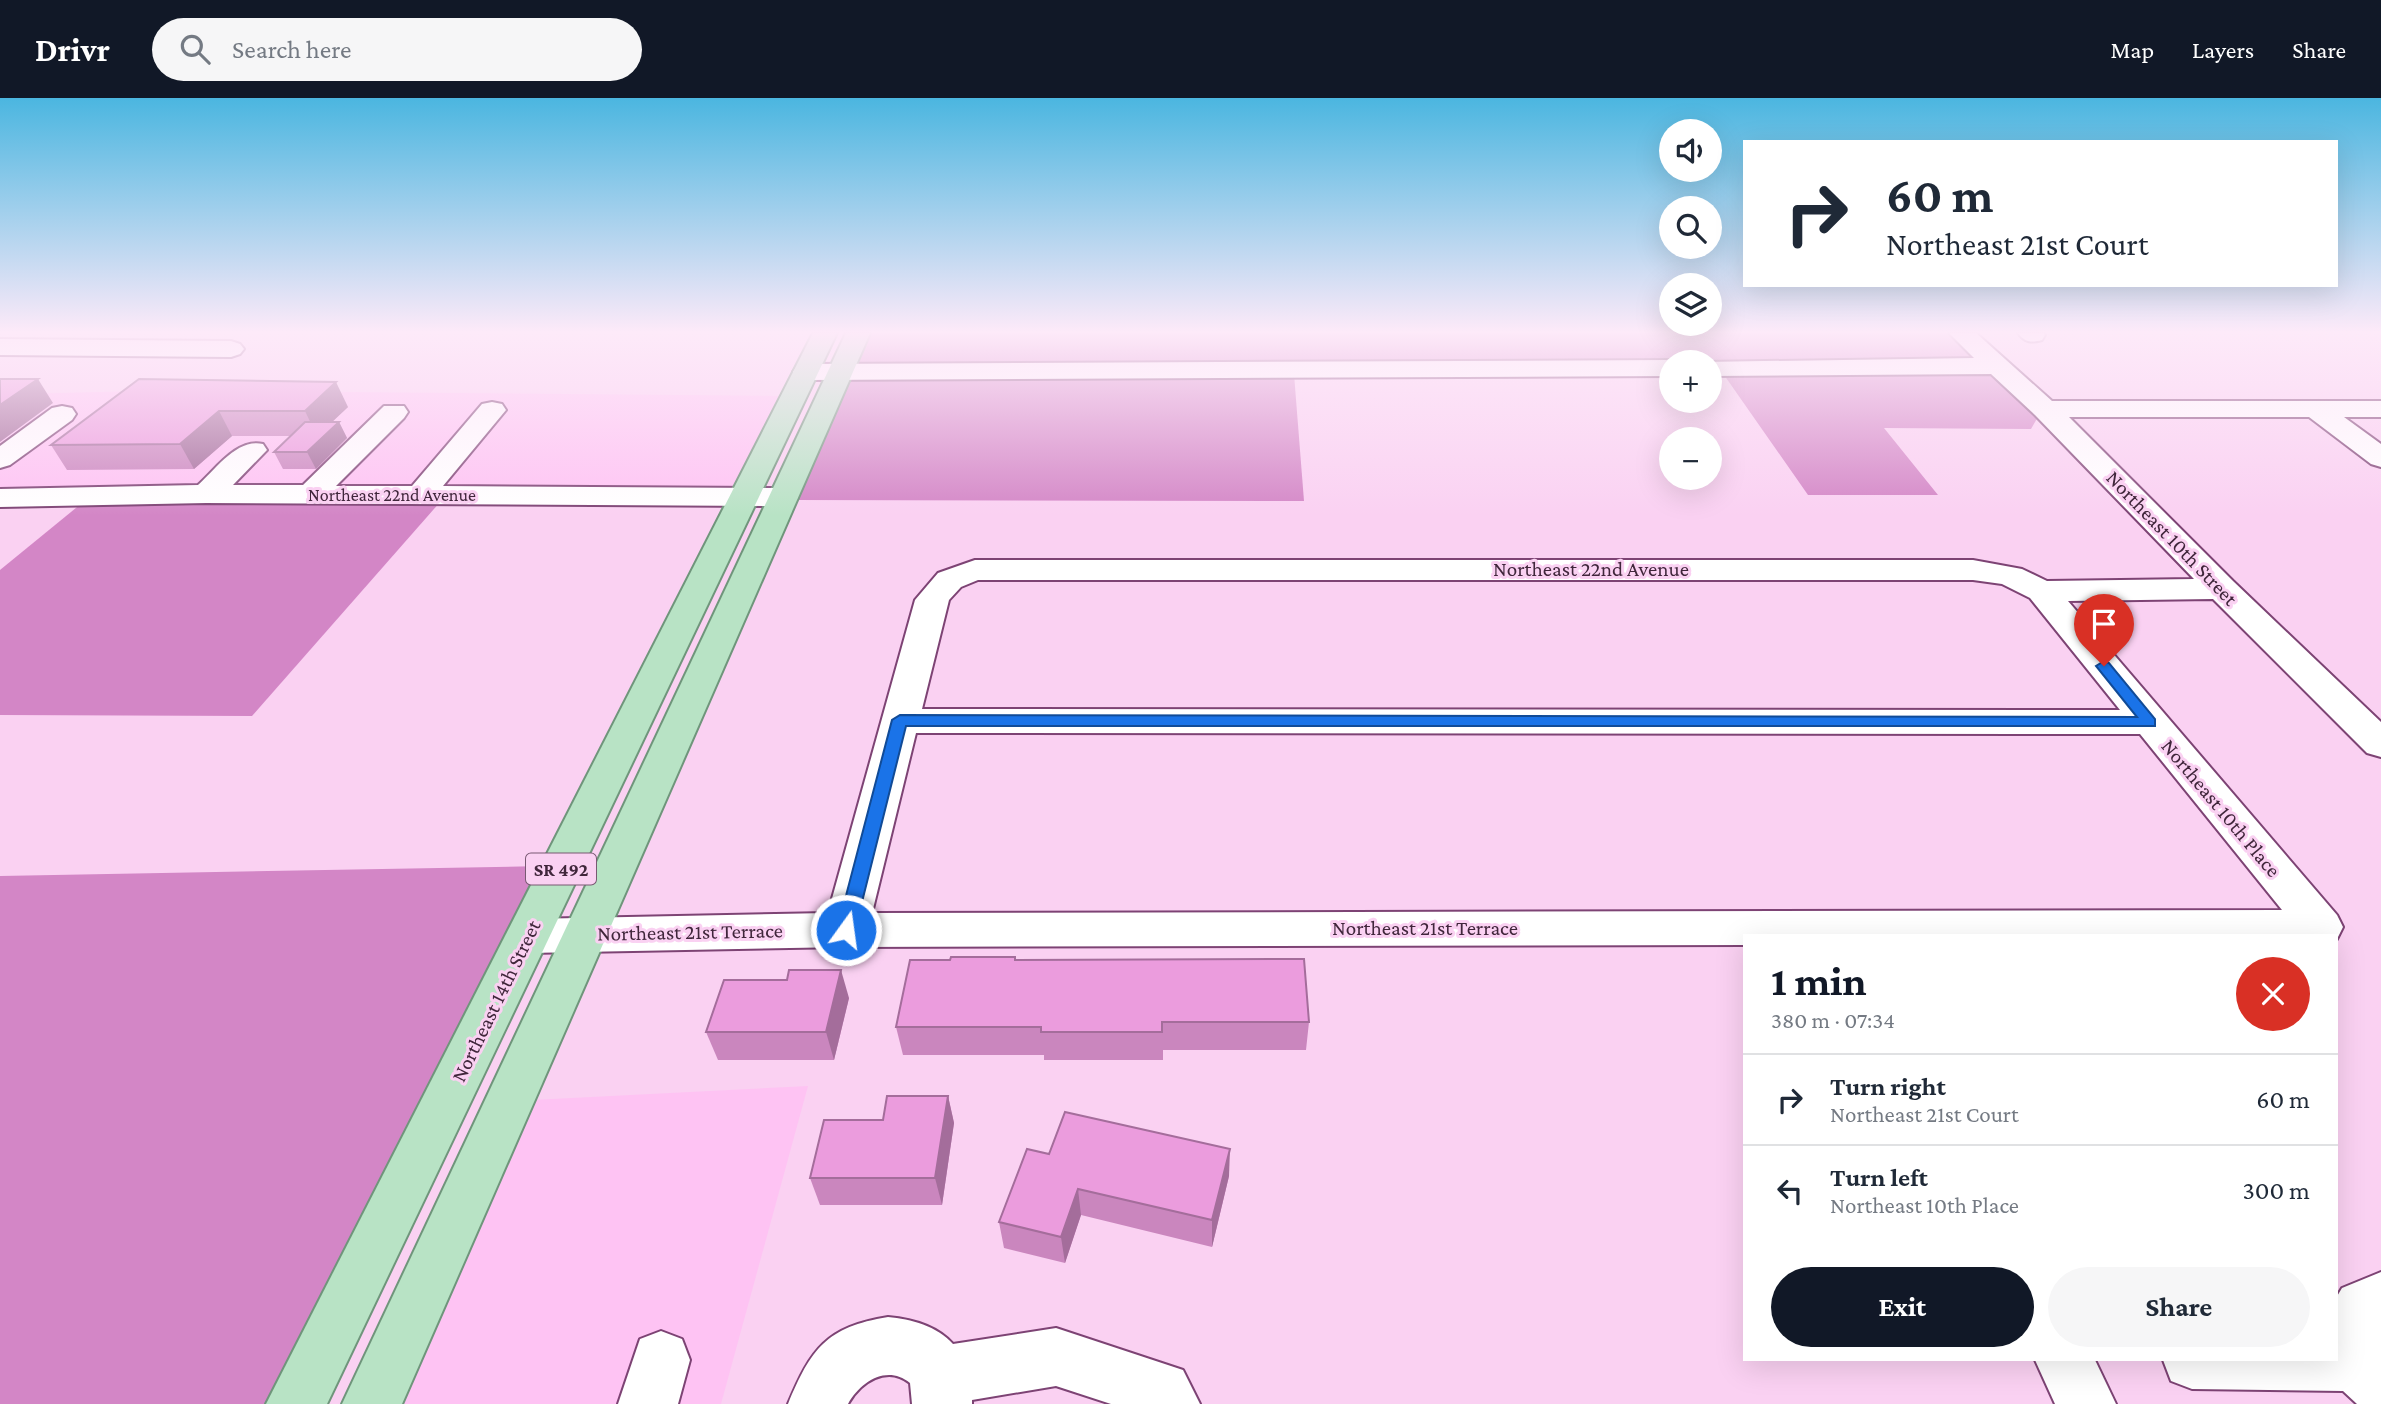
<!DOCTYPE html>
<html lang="en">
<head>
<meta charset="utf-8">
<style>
  body { margin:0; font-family:"Crimson Pro",serif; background:#f6f6f7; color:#1f2937; height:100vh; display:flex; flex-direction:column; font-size:26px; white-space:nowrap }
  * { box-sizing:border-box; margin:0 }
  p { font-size:23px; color:#747a83 }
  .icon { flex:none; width:38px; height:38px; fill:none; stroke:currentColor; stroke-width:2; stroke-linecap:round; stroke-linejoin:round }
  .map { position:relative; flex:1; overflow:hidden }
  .details { position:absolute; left:1743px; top:836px; width:595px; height:427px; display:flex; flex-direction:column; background:#fff; border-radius:0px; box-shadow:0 7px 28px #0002 }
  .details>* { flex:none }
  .top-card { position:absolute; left:1743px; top:42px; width:595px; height:147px; border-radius:0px; box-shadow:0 7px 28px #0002; background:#fff; color:#1f2937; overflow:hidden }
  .fabs { position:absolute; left:1659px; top:21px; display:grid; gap:14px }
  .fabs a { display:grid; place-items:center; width:63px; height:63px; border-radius:50%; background:#fff; box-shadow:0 7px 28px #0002; font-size:35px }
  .pin { position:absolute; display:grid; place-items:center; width:60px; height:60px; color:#fff; margin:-72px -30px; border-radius:50% 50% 50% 0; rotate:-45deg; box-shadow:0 0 7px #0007 }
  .pin .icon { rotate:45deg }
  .me { position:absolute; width:77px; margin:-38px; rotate:14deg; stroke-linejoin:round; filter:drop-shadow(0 0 5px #0008) }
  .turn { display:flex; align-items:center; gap:24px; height:147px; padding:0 28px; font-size:32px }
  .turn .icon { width:91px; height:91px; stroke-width:2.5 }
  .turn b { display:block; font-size:49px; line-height:60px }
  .round { display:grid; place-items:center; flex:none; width:74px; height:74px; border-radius:37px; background:#f6f6f7 }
  .summary { display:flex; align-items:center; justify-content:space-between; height:119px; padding:0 28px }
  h1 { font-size:42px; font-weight:700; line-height:52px; color:#111827 }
  .button { display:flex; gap:14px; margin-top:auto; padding:14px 28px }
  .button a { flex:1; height:80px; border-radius:42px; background:#111827; color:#fff; font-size:28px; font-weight:700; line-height:80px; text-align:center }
  .button a+a { background:#f6f6f7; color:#1f2937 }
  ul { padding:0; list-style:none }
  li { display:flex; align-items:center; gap:21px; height:91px; padding:0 28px; border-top:2px solid #e0e1e3 }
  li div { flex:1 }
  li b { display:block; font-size:26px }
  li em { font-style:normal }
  header { display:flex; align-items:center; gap:42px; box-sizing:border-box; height:98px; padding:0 35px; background:#111827; color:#fff }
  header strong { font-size:33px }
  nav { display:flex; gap:38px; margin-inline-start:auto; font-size:24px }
  .search { width:490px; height:63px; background:#f6f6f7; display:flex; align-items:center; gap:18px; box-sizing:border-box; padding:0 24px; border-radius:38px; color:#747a83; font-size:26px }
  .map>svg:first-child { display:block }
  .built { fill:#fec3f3 }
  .forest { fill:#d386c6 }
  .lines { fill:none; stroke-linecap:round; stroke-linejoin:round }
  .minor-casing { stroke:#7d4374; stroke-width:4 }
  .major-casing { stroke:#6f957b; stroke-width:4 }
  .minor { fill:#fff; fill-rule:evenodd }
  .major { fill:#b8e3c5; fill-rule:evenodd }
  .wall { fill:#ca86be }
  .shaded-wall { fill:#a46d9b }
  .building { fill:#eb9cdd; stroke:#a46d9b; stroke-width:2 }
  .route { fill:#1a73e8; stroke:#114b97; stroke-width:2 }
  .labels { text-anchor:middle; stroke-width:6; stroke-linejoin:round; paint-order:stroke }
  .far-street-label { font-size:18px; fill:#40263b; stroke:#fad1f2 }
  .shield { fill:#fad1f2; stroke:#785972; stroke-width:2 }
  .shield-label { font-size:19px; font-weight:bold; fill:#40263b }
  .street-label { font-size:21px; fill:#40263b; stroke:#fad1f2 }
</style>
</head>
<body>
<header>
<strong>Drivr</strong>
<div class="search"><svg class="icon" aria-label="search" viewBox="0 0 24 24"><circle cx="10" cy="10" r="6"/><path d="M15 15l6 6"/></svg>Search here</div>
<nav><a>Map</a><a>Layers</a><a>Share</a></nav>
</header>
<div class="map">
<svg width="2381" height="1306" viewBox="0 0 2381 1306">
  <rect width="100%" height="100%" fill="#fad1f2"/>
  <!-- built -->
  <g class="built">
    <polygon points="225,291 223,293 783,298 735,393 0,394 0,309 19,296"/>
    <polygon points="808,988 721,1306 399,1306 532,1002"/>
  </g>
  <!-- forest -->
  <g class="forest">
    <polygon points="869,235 1950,235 1979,264 1293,264 853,270"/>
    <polygon points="1988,273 2039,317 2031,331 1884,330 1938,397 1808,397 1722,274"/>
    <polygon points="1294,276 1304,403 795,402 849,279"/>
    <polygon points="441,403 252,618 0,617 0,472 82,405"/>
    <polygon points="544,768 270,1306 0,1306 0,778"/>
  </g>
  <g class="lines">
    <!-- minor casing -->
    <g class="minor-casing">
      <g id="minor">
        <path d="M1949,235H1976L2052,303H2381V319H2344L2381,346V369L2371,366L2309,319H2069L2233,483L2381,624V659L2367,655L2213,501L2068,503L2337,817L2343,829L2337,841L2336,838H1745V847L846,849L528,855L512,850L506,838L512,826L528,821L828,815L915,502L938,475L975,462H1973L2022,471L2047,483L2194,481L2035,317L1991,276L1710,278V264H1702L1974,260ZM978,482H1973L2002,486L2030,500L2120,612L922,611L949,502L961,489ZM916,635L2140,636L2282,812L872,815Z"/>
        <path d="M2018,235H2044L2045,237L2042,242C2031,245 2024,244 2018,235Z"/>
        <polygon points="0,241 231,243 240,246 244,251 240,256 231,259 0,257"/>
        <polygon points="1671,262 1679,264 1671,264 1671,278 806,282 797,280 793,274 797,268 806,266"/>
        <path d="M492,304L502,306L506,312L443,388L783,390L794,393L798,399L794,405L783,408L206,405L0,409V391L198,387C216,371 237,340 263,346L267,352L233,387H303L384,308H404L408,314L404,320L336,388H412L482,306Z"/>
        <polygon points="62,308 72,310 76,316 72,322 10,367 0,370 0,348 52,310"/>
        <polygon points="2381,1174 2381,1306 2357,1306 2343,1293 2192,1291 2171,1283 2163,1262 2336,1262 2336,1200 2342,1190"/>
        <path d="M888,1219C911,1221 937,1228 953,1246L1056,1230L1183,1272L1200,1306H1111L1056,1288L972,1302V1306H912L910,1285C887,1266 860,1284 848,1306H788C811,1251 826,1229 888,1219Z"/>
        <polygon points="661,1233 682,1241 690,1262 678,1306 618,1306 640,1241"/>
        <polygon points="2035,1262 2095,1262 2116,1306 2055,1306"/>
      </g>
    </g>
    <!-- major casing -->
    <g class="major-casing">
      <g id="major">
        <polygon points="813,235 837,235 327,1306 266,1306"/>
        <polygon points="846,235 870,235 402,1306 342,1306"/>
      </g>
    </g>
    <!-- minor -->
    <use href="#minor" class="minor"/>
    <!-- major -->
    <use href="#major" class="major"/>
  </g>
  <!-- wall -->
  <g class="wall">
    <polygon points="139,281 348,309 332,324 339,324 347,340 316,371 283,371 274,354 291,338 232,338 194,371 67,372 51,347"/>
    <polygon points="1016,862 1309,924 1306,952 1163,952 1163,962 1044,962 1044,957 903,957 896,929"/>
    <polygon points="787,882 849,900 834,962 718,962 706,934"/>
    <polygon points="948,998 954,1025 942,1107 820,1107 810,1080 883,1022"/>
    <polygon points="1049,1056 1229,1078 1212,1149 1081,1117 1065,1165 1004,1150 999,1124"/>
  </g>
  <!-- shaded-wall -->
  <g class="shaded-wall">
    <polygon points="38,281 53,305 0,344 0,307"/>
    <polygon points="336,284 348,309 317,338 305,313"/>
    <polygon points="219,313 232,338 194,371 180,346"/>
    <polygon points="339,324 347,340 316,371 307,354"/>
    <polygon points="841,872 849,900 834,962 826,934"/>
    <polygon points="948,998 954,1025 942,1107 935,1080"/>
    <polygon points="1230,1051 1229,1078 1212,1149 1212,1122"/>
    <polygon points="1078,1091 1081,1117 1065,1165 1061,1139"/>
  </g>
  <!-- building -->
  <g class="building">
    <polygon points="0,281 38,281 0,307"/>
    <polygon points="139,281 336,284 305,313 219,313 180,346 51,347"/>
    <polygon points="305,324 339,324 307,354 274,354"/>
    <polygon points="951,859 1015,859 1015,862 1304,861 1309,924 1162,924 1162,934 1041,934 1041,929 896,929 910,862 950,862"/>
    <polygon points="789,872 841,872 826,934 706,934 724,882 787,882"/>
    <polygon points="887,998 948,998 935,1080 810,1080 824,1022 883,1022"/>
    <polygon points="1065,1014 1230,1051 1212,1122 1078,1091 1061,1139 999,1124 1027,1051 1049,1056"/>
  </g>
  <!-- sky -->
  <linearGradient id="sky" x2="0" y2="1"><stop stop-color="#4bb6e0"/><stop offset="0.56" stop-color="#fdeaf9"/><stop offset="1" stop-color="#fdeaf9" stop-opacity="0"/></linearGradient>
  <rect width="2381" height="418" fill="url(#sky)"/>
  <!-- route -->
  <polygon class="route" points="2104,563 2109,565 2155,621 2155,628 906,628 855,832 846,839 837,832 892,622 900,617 2137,619 2096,568"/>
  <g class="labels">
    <!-- far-street labels -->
    <g class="far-street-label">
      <text x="392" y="403">Northeast 22nd Avenue</text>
    </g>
    <!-- shield labels -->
    <rect class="shield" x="526" y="755.5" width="70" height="31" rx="5"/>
    <g class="shield-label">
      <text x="561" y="778">SR 492</text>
    </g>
    <!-- street labels -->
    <g class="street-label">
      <text transform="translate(2172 440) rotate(46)" y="7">Northeast 10th Street</text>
      <text x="1591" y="478">Northeast 22nd Avenue</text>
      <text transform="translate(2221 710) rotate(50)" y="7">Northeast 10th Place</text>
      <text x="1425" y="837">Northeast 21st Terrace</text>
      <text transform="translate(690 834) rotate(-1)" y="7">Northeast 21st Terrace</text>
      <text transform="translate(496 903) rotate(-64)" y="7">Northeast 14th Street</text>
    </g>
  </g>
</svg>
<div class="fabs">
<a><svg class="icon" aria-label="sound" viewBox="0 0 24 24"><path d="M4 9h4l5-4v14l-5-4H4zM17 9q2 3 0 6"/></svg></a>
<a><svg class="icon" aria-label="search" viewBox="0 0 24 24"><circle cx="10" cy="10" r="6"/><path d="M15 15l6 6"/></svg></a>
<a><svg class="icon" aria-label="layers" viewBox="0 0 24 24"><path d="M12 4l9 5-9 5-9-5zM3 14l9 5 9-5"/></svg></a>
<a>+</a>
<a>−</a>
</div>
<div class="pin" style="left:2104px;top:568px;background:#d93025"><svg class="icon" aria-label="arrive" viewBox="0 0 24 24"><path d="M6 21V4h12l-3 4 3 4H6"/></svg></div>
<svg class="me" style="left:846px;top:832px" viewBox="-20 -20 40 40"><circle r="17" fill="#1a73e8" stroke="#fff" stroke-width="3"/><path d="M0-11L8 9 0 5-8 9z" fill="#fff"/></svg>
<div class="top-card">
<div class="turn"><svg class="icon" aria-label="right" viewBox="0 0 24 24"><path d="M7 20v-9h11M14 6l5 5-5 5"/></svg><div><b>60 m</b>Northeast 21st Court</div></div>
</div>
<section class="details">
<div class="summary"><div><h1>1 min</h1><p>380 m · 07:34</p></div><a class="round" style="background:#d93025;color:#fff"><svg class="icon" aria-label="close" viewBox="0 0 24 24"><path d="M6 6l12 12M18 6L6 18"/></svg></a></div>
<ul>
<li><svg class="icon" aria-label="right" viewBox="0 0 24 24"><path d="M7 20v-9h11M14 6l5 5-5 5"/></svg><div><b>Turn right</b><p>Northeast 21st Court</p></div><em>60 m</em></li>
<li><svg class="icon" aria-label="left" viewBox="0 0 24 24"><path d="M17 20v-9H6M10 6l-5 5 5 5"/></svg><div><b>Turn left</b><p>Northeast 10th Place</p></div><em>300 m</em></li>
</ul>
<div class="button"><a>Exit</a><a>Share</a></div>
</section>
</div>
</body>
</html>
